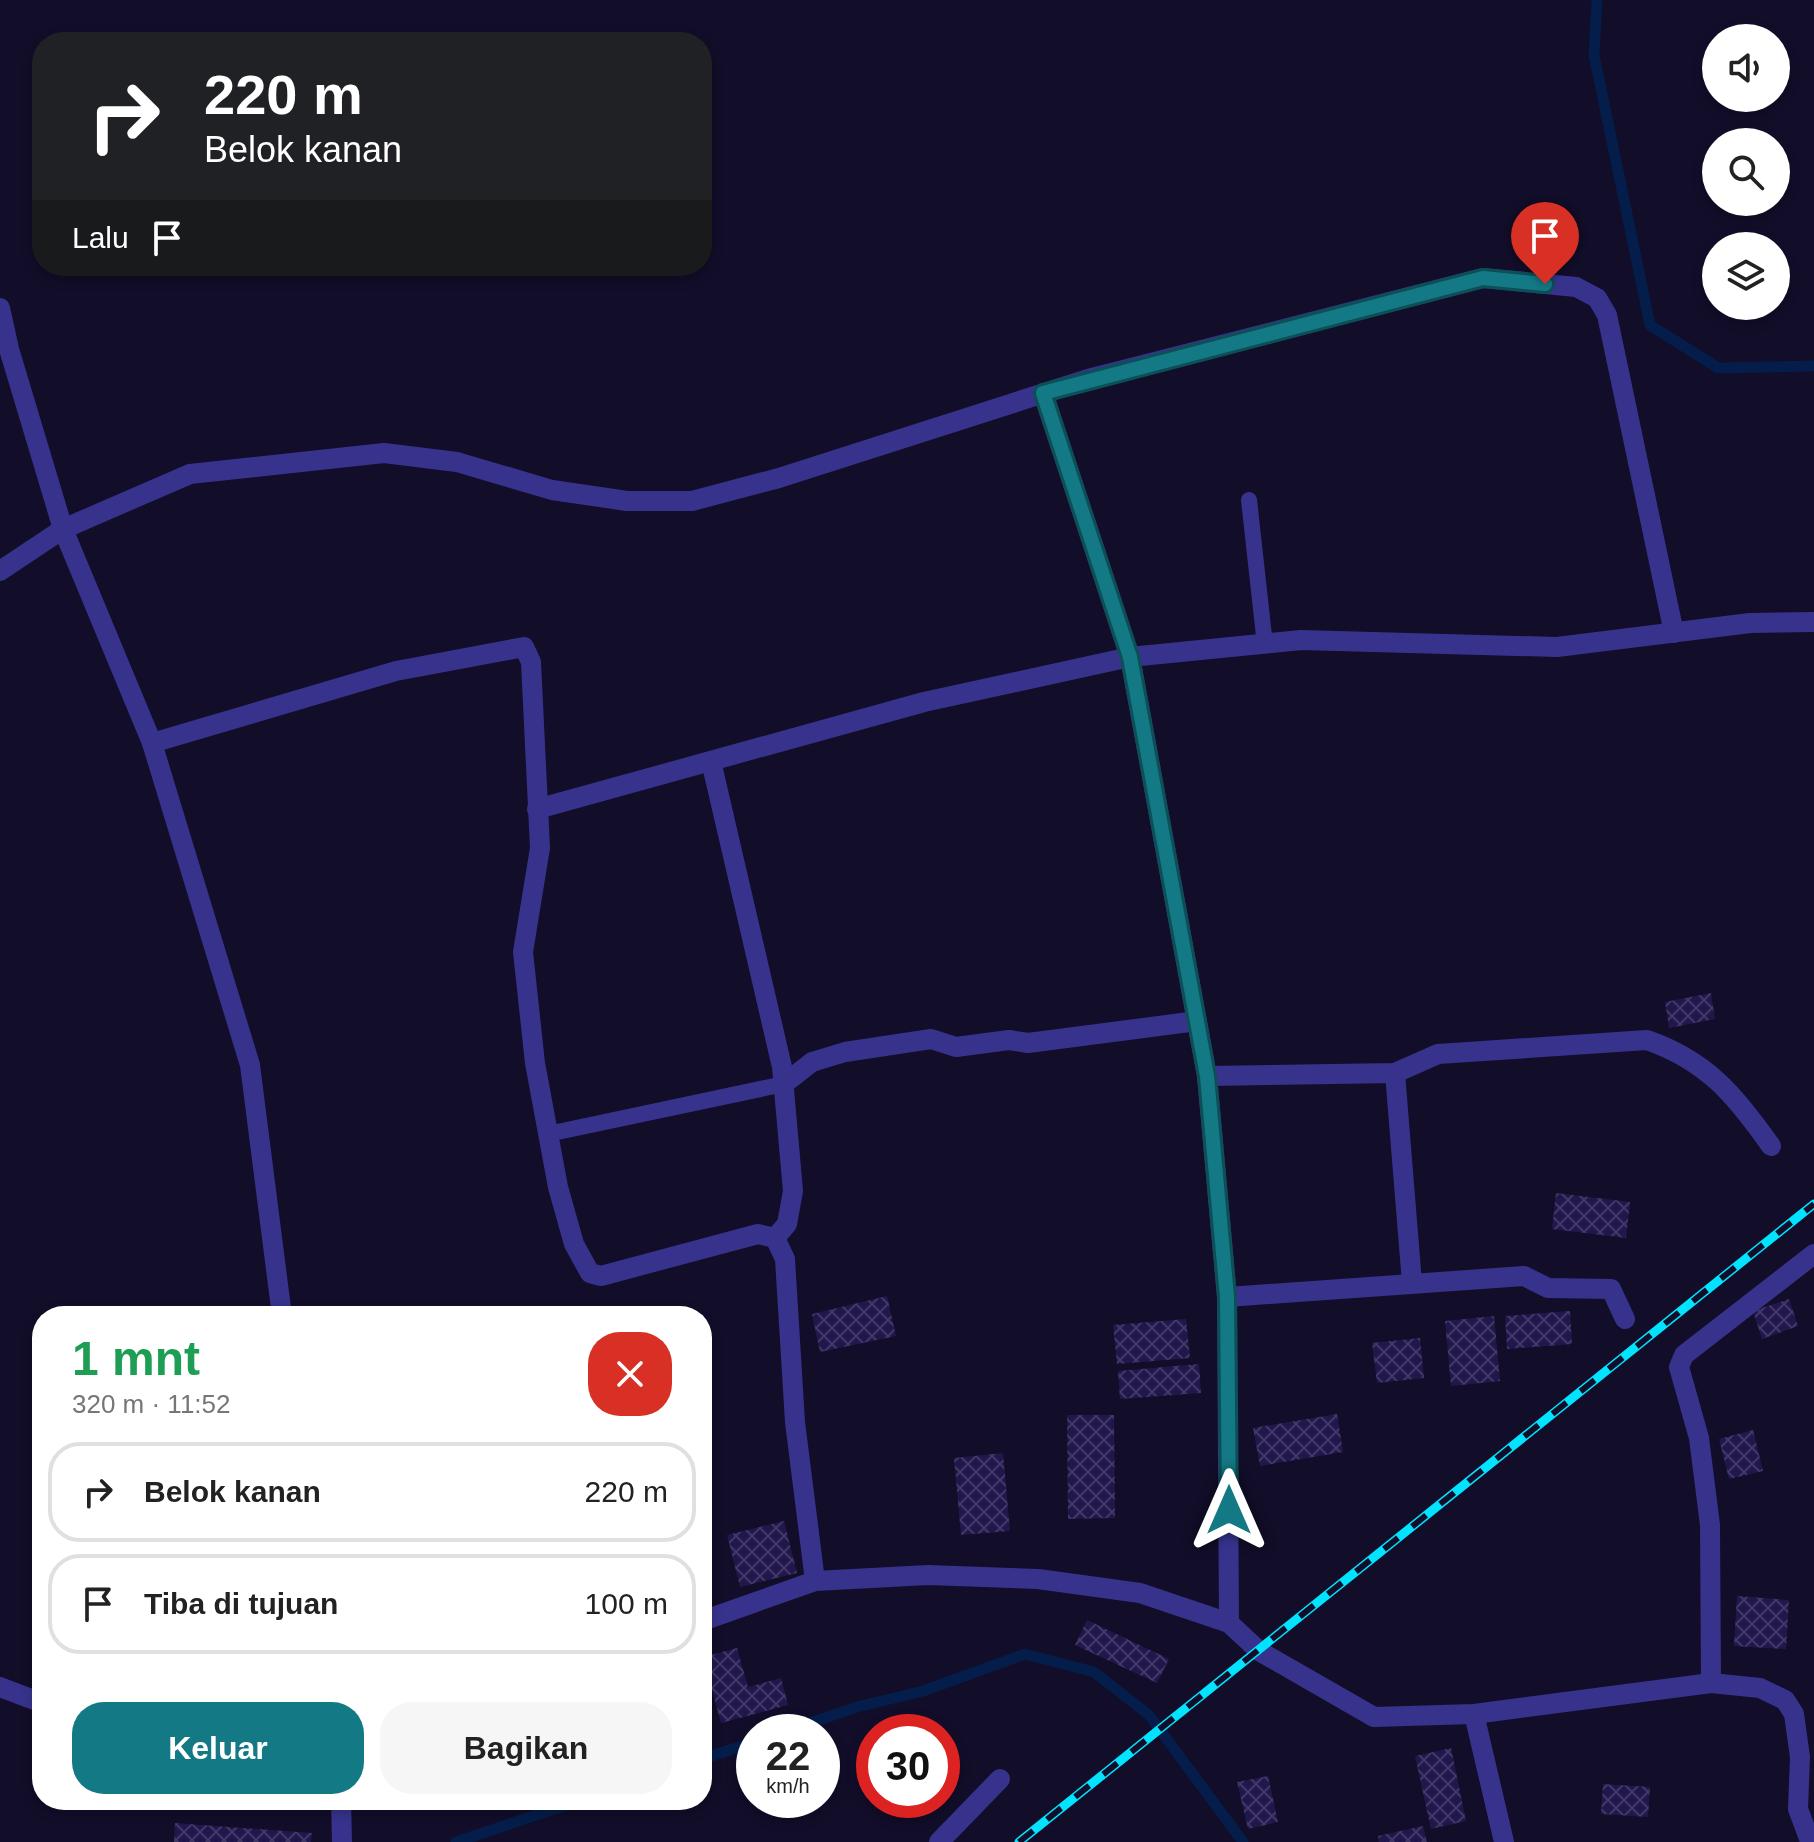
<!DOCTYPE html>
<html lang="id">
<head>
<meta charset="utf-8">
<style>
  body { margin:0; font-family:Arial,sans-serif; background:#f6f6f6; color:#222; height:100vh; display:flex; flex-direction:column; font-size:30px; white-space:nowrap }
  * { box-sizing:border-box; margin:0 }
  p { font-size:26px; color:#767676 }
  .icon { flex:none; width:44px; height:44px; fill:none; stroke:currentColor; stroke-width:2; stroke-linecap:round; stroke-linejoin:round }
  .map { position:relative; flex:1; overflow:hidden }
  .details { position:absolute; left:32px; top:1306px; width:680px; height:504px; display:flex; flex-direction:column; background:#fff; border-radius:32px; box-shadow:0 4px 12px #0003 }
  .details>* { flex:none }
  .guide { position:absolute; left:32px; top:32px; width:680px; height:244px; border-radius:32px; box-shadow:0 4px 12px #0003; background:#202124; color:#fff; overflow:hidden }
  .buttons { position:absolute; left:1702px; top:24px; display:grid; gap:16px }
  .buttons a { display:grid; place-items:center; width:88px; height:88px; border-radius:50%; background:#fff; box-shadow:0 4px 12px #0003; font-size:40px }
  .speed { position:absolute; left:736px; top:1714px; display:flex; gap:16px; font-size:40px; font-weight:700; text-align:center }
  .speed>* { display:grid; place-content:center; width:104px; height:104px; border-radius:50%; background:#fff; box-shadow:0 4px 12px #0003; line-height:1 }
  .speed small { font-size:20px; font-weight:400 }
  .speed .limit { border:12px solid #d22; background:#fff; color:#111 }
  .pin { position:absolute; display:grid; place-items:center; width:68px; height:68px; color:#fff; margin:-82px -34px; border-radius:50% 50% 50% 0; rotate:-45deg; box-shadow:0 0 8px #0007 }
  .pin .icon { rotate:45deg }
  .me { position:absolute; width:88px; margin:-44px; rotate:0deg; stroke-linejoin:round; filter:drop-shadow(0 0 6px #0008) }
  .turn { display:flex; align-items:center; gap:28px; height:168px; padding:0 40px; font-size:36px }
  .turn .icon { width:104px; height:104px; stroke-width:2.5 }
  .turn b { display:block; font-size:56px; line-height:68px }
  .then { display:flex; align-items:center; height:76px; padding:0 40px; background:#0003; gap:16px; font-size:30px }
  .round { display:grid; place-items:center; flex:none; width:84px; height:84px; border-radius:32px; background:#f6f6f6 }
  .overview { display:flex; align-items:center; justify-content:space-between; height:136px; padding:0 40px }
  h1 { font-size:48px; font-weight:800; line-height:60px; color:#1e9e55 }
  .cta { display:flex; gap:16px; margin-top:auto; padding:16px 40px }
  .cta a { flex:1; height:92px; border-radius:32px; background:#137985; color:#fff; font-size:32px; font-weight:800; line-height:92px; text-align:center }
  .cta a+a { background:#f6f6f6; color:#222 }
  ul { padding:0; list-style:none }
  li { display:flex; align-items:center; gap:24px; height:100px; margin:0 16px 12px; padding:0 24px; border:4px solid #e0e0e0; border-radius:32px }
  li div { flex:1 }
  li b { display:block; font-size:30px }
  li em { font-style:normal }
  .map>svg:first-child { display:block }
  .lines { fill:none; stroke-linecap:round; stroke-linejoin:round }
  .stream { stroke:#041d4a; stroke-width:11 }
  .building { fill:url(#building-cross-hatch) }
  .service { stroke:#37338d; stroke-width:16 }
  .minor { stroke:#37338d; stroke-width:20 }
  .rail-casing { stroke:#01e3ff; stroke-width:9 }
  .rail { stroke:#120d29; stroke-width:6; stroke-dasharray:18; stroke-linecap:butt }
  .route-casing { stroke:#0c4f56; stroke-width:20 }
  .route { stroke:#137985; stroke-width:14 }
</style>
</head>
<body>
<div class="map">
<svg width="1814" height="1842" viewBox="0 0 1814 1842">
  <defs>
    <pattern id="building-cross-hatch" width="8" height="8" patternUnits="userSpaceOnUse" patternTransform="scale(2)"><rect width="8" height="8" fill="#22174c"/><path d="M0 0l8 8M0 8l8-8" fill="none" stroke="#423867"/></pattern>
  </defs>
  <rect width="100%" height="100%" fill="#120d29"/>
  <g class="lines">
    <!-- stream -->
    <g class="stream">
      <polyline points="1597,0 1594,55 1650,325 1718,368 1814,366"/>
      <polyline points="784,1732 857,1707 923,1691 1025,1654 1094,1672 1149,1715 1243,1842"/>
      <polyline points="702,1759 754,1742"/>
      <polyline points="456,1842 581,1800"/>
    </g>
  </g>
  <!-- building -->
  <g class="building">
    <polygon points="1711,993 1715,1019 1669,1028 1665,1002"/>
    <polygon points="1556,1193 1630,1202 1626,1238 1552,1229"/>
    <polygon points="887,1296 896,1336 820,1352 812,1314"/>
    <polygon points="1789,1299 1798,1326 1762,1339 1753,1311"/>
    <polygon points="1570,1311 1572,1344 1507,1349 1505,1316"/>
    <polygon points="1494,1316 1500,1381 1451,1386 1445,1321"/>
    <polygon points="1186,1319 1190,1358 1117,1364 1113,1325"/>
    <polygon points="1420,1338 1424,1378 1377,1383 1372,1343"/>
    <polygon points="1199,1364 1201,1393 1120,1399 1118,1371"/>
    <polygon points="1337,1414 1343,1452 1260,1466 1253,1428"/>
    <polygon points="1067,1415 1114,1415 1115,1518 1068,1519"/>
    <polygon points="1753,1430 1763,1471 1729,1479 1719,1439"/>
    <polygon points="1003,1453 1010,1531 961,1535 954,1458"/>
    <polygon points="784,1521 797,1573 740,1587 727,1535"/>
    <polygon points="1737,1596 1789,1600 1786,1649 1734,1646"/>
    <polygon points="1087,1620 1169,1659 1157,1683 1075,1645"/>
    <polygon points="737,1648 748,1687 781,1678 788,1705 721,1723 703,1657"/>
    <polygon points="1451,1748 1466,1821 1431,1829 1415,1756"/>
    <polygon points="1268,1776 1278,1822 1248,1829 1237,1782"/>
    <polygon points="1603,1784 1650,1787 1648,1817 1601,1814"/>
    <polygon points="175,1823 312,1833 311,1842 174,1842"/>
    <polygon points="1423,1826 1427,1842 1379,1842 1378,1836"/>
  </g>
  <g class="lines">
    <!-- service -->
    <g class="service">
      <polyline points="1249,500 1265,645"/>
      <polyline points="548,1134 784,1084"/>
    </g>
    <!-- minor -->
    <g class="minor">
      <polyline points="0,308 9,349 63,529 152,743 250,1065 282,1316"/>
      <polyline points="1043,393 1130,657 1207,1076 1227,1297 1229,1623"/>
      <polyline points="0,571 63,529 190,474 384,453 457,462 552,490 627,501 692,501 779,478 1088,379 1483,278 1576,287 1597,298 1607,315 1674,633"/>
      <polyline points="152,743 396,671 524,647 531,662 540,848 523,952 535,1063 558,1187 574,1244 590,1273 601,1276 758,1234 775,1238 785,1259 795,1422 815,1581"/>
      <polyline points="711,761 782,1067 793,1191 787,1224 775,1238"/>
      <polyline points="537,809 924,702 1130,657 1301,640 1557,647 1750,623 1814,622"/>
      <polyline points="1395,1073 1412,1283"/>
      <path d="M1207,1076L1395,1073L1438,1054L1647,1040C1707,1061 1735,1095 1771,1146"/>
      <polyline points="784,1084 812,1062 845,1052 931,1039 956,1047 1009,1040 1028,1043 1197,1021"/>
      <polyline points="1227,1297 1524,1276 1548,1288 1611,1289 1625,1319"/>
      <polyline points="702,1621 815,1581 928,1575 1038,1579 1140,1593 1229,1623 1259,1651 1374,1717 1474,1714 1711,1683 1760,1688 1785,1700 1794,1714 1800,1757 1798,1809 1810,1841 1814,1841"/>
      <polyline points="1711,1683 1710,1525 1699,1438 1679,1367 1684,1355 1814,1254"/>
      <polyline points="0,1687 42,1703"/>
      <polyline points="1474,1714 1504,1842"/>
      <polyline points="341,1800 342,1842"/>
      <polyline points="939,1842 1000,1779"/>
    </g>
    <!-- rail casing -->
    <g class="rail-casing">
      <polyline id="rail" points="1019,1842 1814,1204"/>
    </g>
    <!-- rail -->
    <use href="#rail" class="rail"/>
  </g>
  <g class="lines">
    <!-- route casing -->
    <g class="route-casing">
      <polyline id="route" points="1229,1510 1227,1297 1207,1076 1130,657 1043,393 1483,278 1545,284"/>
    </g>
    <!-- route -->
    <use href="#route" class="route"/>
  </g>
</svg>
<div class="buttons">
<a><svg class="icon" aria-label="sound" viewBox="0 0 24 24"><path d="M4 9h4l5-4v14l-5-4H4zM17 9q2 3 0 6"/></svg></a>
<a><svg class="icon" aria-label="search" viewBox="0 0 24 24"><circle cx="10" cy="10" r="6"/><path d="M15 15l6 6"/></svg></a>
<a><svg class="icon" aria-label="layers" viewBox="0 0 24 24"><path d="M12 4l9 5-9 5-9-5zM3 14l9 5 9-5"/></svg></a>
</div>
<div class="speed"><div>22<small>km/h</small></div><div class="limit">30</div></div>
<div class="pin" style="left:1545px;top:284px;background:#d93025"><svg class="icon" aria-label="arrive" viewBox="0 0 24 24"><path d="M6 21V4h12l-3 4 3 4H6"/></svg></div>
<svg class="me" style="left:1229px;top:1510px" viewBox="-20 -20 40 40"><path d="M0-17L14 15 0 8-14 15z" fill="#137985" stroke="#fff" stroke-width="4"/></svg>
<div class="guide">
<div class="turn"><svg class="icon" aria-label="right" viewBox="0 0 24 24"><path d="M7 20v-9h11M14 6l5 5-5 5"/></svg><div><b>220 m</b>Belok kanan</div></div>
<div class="then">Lalu<svg class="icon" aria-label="arrive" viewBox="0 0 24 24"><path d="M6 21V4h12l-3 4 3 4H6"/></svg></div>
</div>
<section class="details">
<div class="overview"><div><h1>1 mnt</h1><p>320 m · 11:52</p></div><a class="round" style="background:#d93025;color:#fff"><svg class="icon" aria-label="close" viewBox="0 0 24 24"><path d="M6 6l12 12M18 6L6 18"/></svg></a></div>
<ul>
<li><svg class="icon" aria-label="right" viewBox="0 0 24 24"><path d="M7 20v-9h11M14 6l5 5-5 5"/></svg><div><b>Belok kanan</b></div><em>220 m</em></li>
<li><svg class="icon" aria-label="arrive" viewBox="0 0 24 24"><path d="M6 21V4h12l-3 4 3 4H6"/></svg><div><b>Tiba di tujuan</b></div><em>100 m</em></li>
</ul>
<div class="cta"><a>Keluar</a><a>Bagikan</a></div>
</section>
</div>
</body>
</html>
